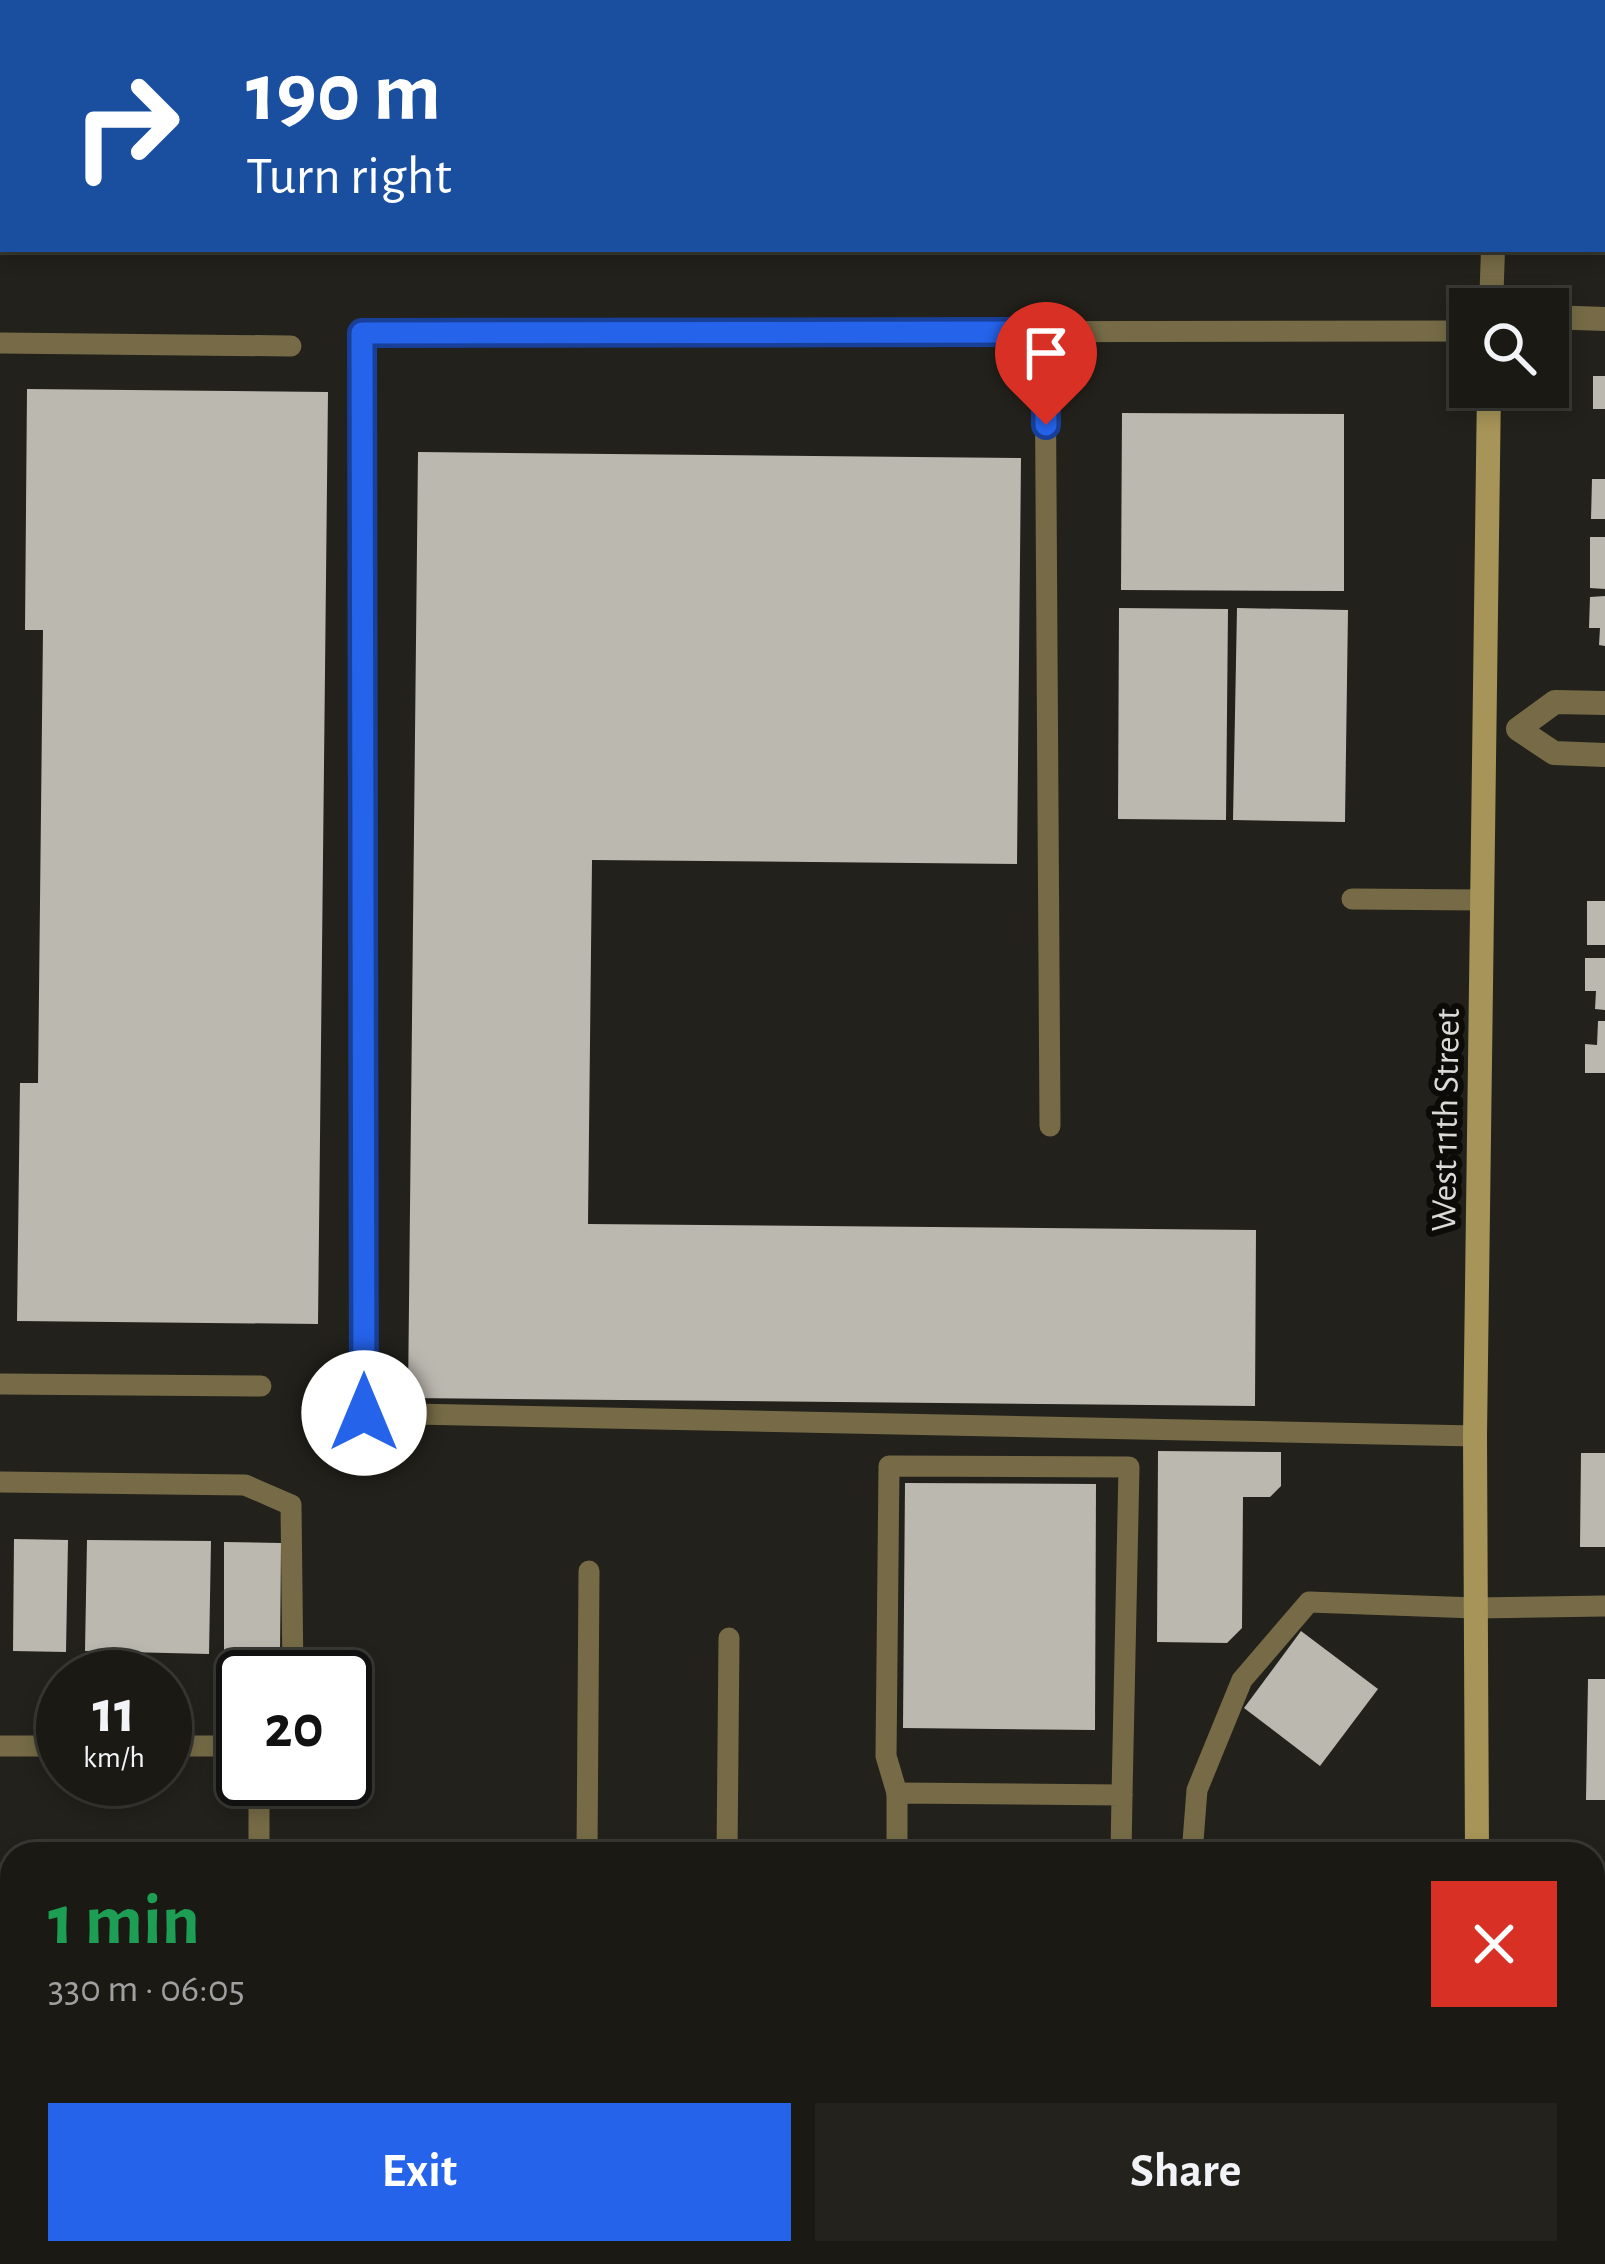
<!DOCTYPE html>
<html lang="en">
<head>
<meta charset="utf-8">
<style>
  body { margin:0; font-family:"Alegreya Sans",sans-serif; background:#23221d; color:#f1f3f6; height:100vh; display:flex; flex-direction:column; font-size:45px; white-space:nowrap }
  * { box-sizing:border-box; margin:0 }
  p { font-size:39px; color:#9fa0a0 }
  .icon { flex:none; width:66px; height:66px; fill:none; stroke:currentColor; stroke-width:2; stroke-linecap:round; stroke-linejoin:round }
  .map { position:relative; flex:1; overflow:hidden }
  .drawer { position:absolute; left:0px; top:1842px; width:1605px; height:423px; display:flex; flex-direction:column; background:#1a1914; border-radius:36px 36px 0 0; box-shadow:0 6px 18px #0003,0 0 0 3px #383834 }
  .drawer>* { flex:none }
  .guide { position:absolute; left:0px; top:0px; width:1605px; height:252px; box-shadow:0 6px 18px #0003,0 0 0 3px #383834; background:#1a4fa0; color:#fff; overflow:hidden }
  .controls { position:absolute; left:1449px; top:288px; display:grid; gap:24px }
  .controls a { display:grid; place-items:center; width:120px; height:120px; border-radius:0px; background:#1a1914; box-shadow:0 6px 18px #0003,0 0 0 3px #383834; font-size:60px }
  .speed { position:absolute; left:36px; top:1650px; display:flex; gap:24px; font-size:60px; font-weight:700; text-align:center }
  .speed>* { display:grid; place-content:center; width:156px; height:156px; border-radius:50%; background:#1a1914; box-shadow:0 6px 18px #0003,0 0 0 3px #383834; line-height:1 }
  .speed small { font-size:30px; font-weight:400 }
  .speed .limit { border:6px solid #111; border-radius:18px; background:#fff; color:#111 }
  .pin { position:absolute; display:grid; place-items:center; width:102px; height:102px; color:#fff; margin:-123px -51px; border-radius:50% 50% 50% 0; rotate:-45deg; box-shadow:0 0 12px #0007 }
  .pin .icon { rotate:45deg }
  .me { position:absolute; width:132px; margin:-66px; rotate:0deg; stroke-linejoin:round; filter:drop-shadow(0 0 9px #0008) }
  .turn { display:flex; align-items:center; gap:42px; height:252px; padding:0 48px; font-size:54px }
  .turn .icon { width:156px; height:156px; stroke-width:2.5 }
  .turn b { display:block; font-size:84px; line-height:102px }
  .round { display:grid; place-items:center; flex:none; width:126px; height:126px; border-radius:0px; background:#23221d }
  .headline { display:flex; align-items:center; justify-content:space-between; height:204px; padding:0 48px }
  h1 { font-size:72px; font-weight:600; line-height:90px; color:#1e9e55 }
  .cta { display:flex; gap:24px; margin-top:auto; padding:24px 48px }
  .cta a { flex:1; height:138px; border-radius:0px; background:#2563eb; color:#fff; font-size:48px; font-weight:600; line-height:138px; text-align:center }
  .cta a+a { background:#23221d; color:#f1f3f6 }
  .map>svg:first-child { display:block }
  .building { fill:#bbb8b0 }
  .lines { fill:none; stroke-linecap:round; stroke-linejoin:round }
  .lane { stroke:#766b46; stroke-width:21 }
  .street { stroke:#766b46; stroke-width:24 }
  .secondary { stroke:#a69458; stroke-width:24 }
  .route-casing { stroke:#184099; stroke-width:30 }
  .route { stroke:#2563eb; stroke-width:21 }
  .labels { text-anchor:middle; stroke-width:12; stroke-linejoin:round; paint-order:stroke }
  .street-label { font-size:36px; fill:#dcdad6; stroke:#0c0b08 }
</style>
</head>
<body>
<div class="map">
<svg width="1605" height="2264" viewBox="0 0 1605 2264">
  <rect width="100%" height="100%" fill="#23211b"/>
  <!-- building -->
  <g class="building">
    <rect x="1593" y="376" width="12" height="33"/>
    <polygon points="27,389 328,392 318,1324 17,1321 20,1083 38,1083 43,630 25,630"/>
    <polygon points="1122,413 1344,414 1344,591 1121,590"/>
    <polygon points="418,452 1021,458 1017,864 592,860 588,1224 1256,1230 1255,1406 408,1398"/>
    <polygon points="1592,479 1605,479 1605,519 1591,519"/>
    <polygon points="1590,537 1605,537 1605,589 1590,588"/>
    <polygon points="1605,596 1605,646 1599,645 1600,628 1589,628 1590,597"/>
    <polygon points="1119,608 1228,609 1226,820 1118,819"/>
    <polygon points="1237,608 1348,610 1345,822 1233,820"/>
    <rect x="1587" y="901" width="18" height="44"/>
    <polygon points="1585,958 1605,958 1605,1010 1595,1009 1596,991 1585,991"/>
    <polygon points="1598,1021 1605,1021 1605,1073 1585,1073 1585,1044 1597,1045"/>
    <polygon points="1158,1451 1281,1452 1281,1486 1270,1497 1243,1497 1242,1628 1227,1643 1157,1642"/>
    <polygon points="1581,1453 1605,1453 1605,1547 1580,1547"/>
    <polygon points="905,1483 1096,1484 1095,1730 903,1728"/>
    <polygon points="14,1539 68,1540 66,1652 13,1651"/>
    <polygon points="87,1540 211,1541 209,1654 85,1651"/>
    <polygon points="224,1542 281,1543 280,1654 224,1654"/>
    <polygon points="1301,1631 1378,1689 1320,1766 1244,1708"/>
    <polygon points="1588,1679 1605,1679 1605,1800 1586,1800"/>
    <rect x="0" y="2051" width="12" height="106"/>
    <rect x="336" y="2253" width="70" height="11"/>
    <rect x="478" y="2253" width="227" height="11"/>
    <polygon points="841,2253 995,2253 994,2264 840,2264"/>
    <rect x="1019" y="2253" width="227" height="11"/>
    <polygon points="1329,2253 1400,2253 1401,2264 1329,2264"/>
  </g>
  <g class="lines">
    <!-- lane -->
    <g class="lane">
      <polyline points="280,0 280,3"/>
      <polyline points="1602,143 1605,143"/>
      <polyline points="0,241 3,241"/>
      <polyline points="1602,241 1605,241"/>
      <polyline points="1045,331 1050,1126"/>
      <polyline points="1470,331 362,333 364,1413 1475,1436"/>
      <polyline points="0,343 291,346"/>
      <polyline points="1352,899 1483,900"/>
      <polyline points="0,1384 261,1386"/>
      <polyline points="0,1482 245,1485 291,1505 293,1677"/>
      <polyline points="0,1746 63,1746"/>
      <polyline points="165,1746 243,1746"/>
      <polyline points="259,1779 259,1854"/>
      <polyline points="897,1793 886,1756 889,1466 1129,1467 1122,1795"/>
      <polyline points="587,1854 589,1571"/>
      <polyline points="727,1854 729,1638"/>
      <polyline points="897,1854 897,1793 1122,1795 1121,1854"/>
      <polyline points="1192,1854 1197,1790 1242,1680 1309,1602 1475,1608 1605,1606"/>
      <polyline points="0,2238 12,2239"/>
      <polyline points="243,2264 243,2253"/>
    </g>
    <!-- street -->
    <g class="street">
      <polyline points="1497,3 1497,0"/>
      <polyline points="1491,309 1493,249"/>
      <polyline points="1548,317 1605,319"/>
      <polyline points="1605,703 1555,702 1518,729 1554,753 1605,755"/>
      <polyline points="438,2264 438,2253"/>
      <polyline points="763,2264 763,2253"/>
      <polyline points="1299,2264 1300,2253"/>
    </g>
    <!-- secondary -->
    <g class="secondary">
      <polyline points="1477,1854 1475,1436 1489,387"/>
      <polyline points="0,1936 12,1936"/>
      <polyline points="1593,1947 1605,1947"/>
      <polyline points="1467,2264 1468,2253"/>
    </g>
  </g>
  <g class="lines">
    <!-- route casing -->
    <g class="route-casing">
      <polyline id="route" points="364,1413 362,333 1045,332 1046,425"/>
    </g>
    <!-- route -->
    <use href="#route" class="route"/>
  </g>
  <g class="labels">
    <!-- street labels -->
    <g class="street-label">
      <text transform="translate(1444 1120) rotate(-89)" y="13">West 11th Street</text>
    </g>
  </g>
</svg>
<div class="controls">
<a><svg class="icon" aria-label="search" viewBox="0 0 24 24"><circle cx="10" cy="10" r="6"/><path d="M15 15l6 6"/></svg></a>
</div>
<div class="speed"><div>11<small>km/h</small></div><div class="limit">20</div></div>
<div class="pin" style="left:1046px;top:425px;background:#d93025"><svg class="icon" aria-label="arrive" viewBox="0 0 24 24"><path d="M6 21V4h12l-3 4 3 4H6"/></svg></div>
<svg class="me" style="left:364px;top:1413px" viewBox="-20 -20 40 40"><circle r="19" fill="#fff"/><path d="M0-13L10 11 0 6-10 11z" fill="#2563eb"/></svg>
<div class="guide">
<div class="turn"><svg class="icon" aria-label="right" viewBox="0 0 24 24"><path d="M7 20v-9h11M14 6l5 5-5 5"/></svg><div><b>190 m</b>Turn right</div></div>
</div>
<section class="drawer">
<div class="headline"><div><h1>1 min</h1><p>330 m · 06:05</p></div><a class="round" style="background:#d93025;color:#fff"><svg class="icon" aria-label="close" viewBox="0 0 24 24"><path d="M6 6l12 12M18 6L6 18"/></svg></a></div>
<div class="cta"><a>Exit</a><a>Share</a></div>
</section>
</div>
</body>
</html>
